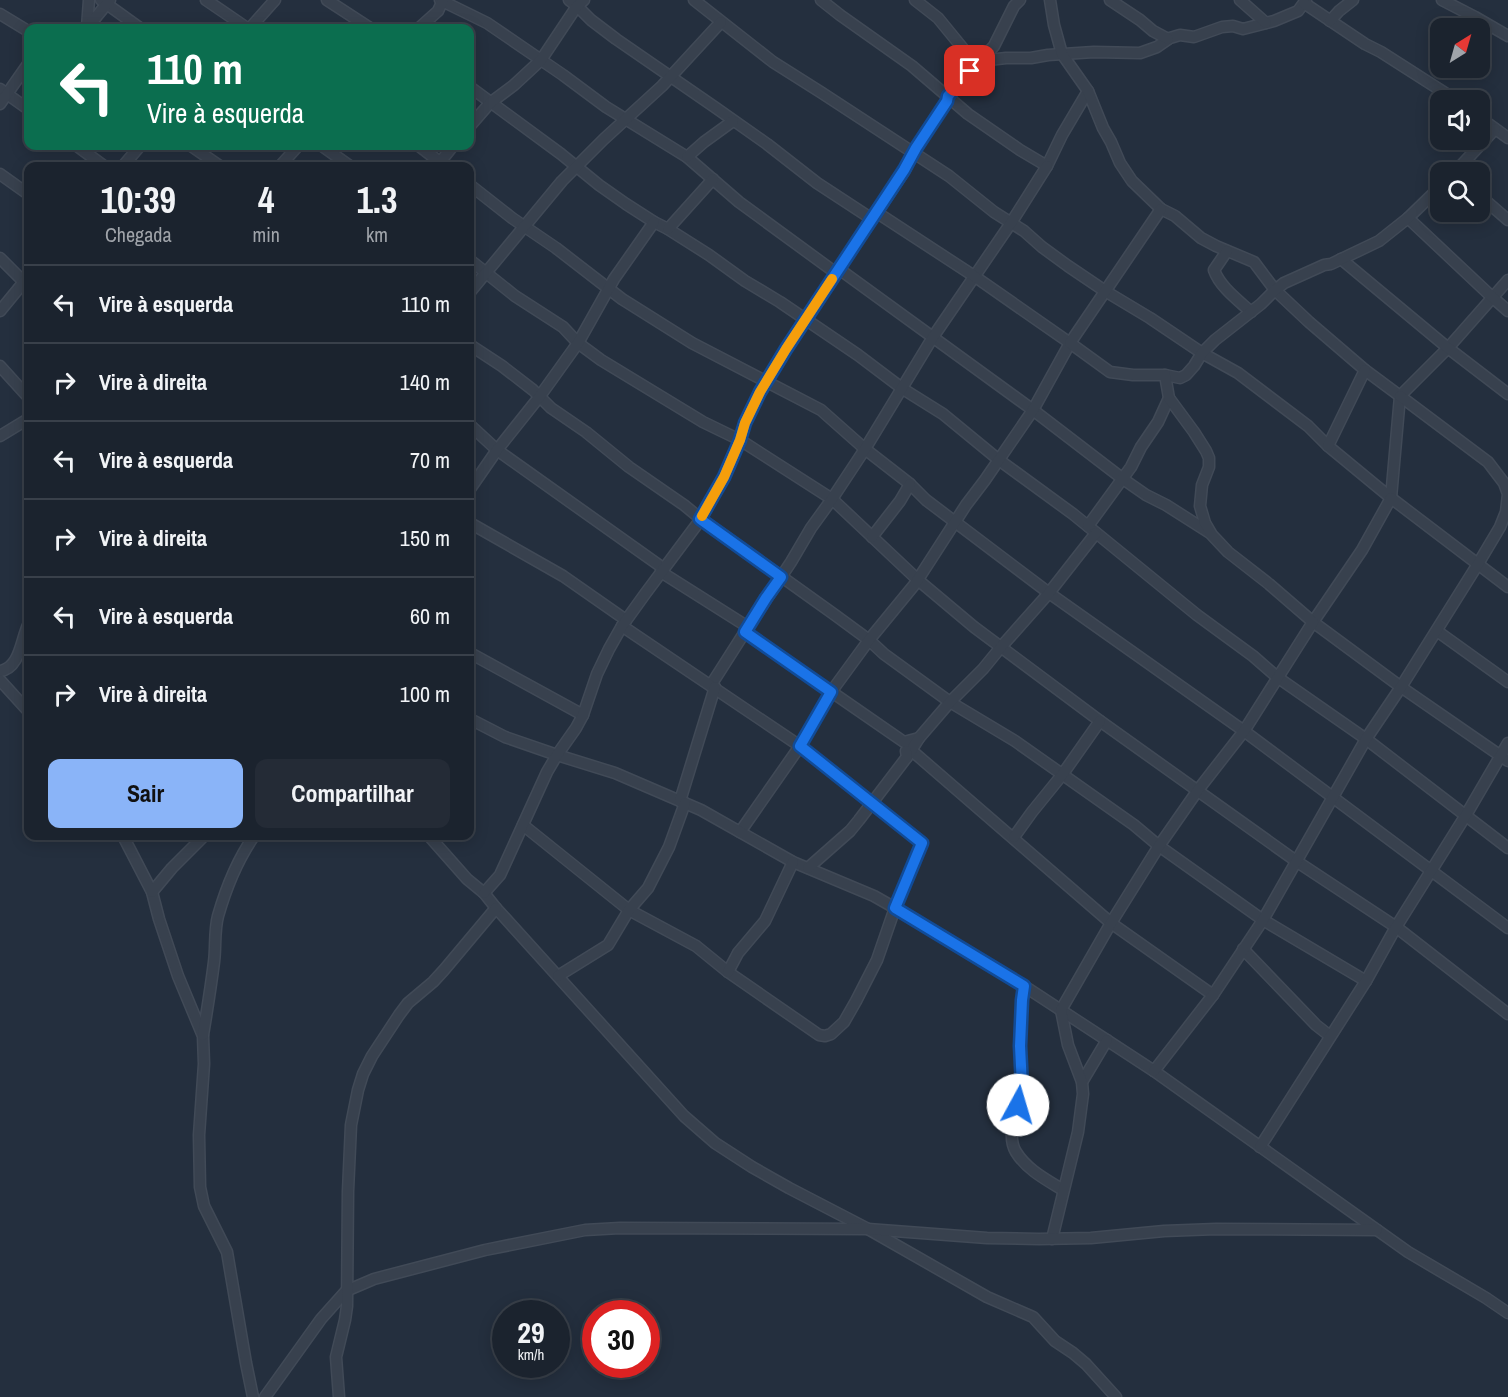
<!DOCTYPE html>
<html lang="pt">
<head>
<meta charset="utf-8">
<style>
  body { margin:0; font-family:"Archivo Narrow",sans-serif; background:#242b36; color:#f1f3f6; height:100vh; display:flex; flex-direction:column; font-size:22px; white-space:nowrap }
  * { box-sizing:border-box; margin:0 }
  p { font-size:20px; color:#a0a4aa }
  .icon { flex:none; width:33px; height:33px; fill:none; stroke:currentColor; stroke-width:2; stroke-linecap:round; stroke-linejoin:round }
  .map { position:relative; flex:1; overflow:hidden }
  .drawer { position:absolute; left:24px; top:162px; width:450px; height:678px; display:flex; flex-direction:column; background:#1b232e; border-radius:12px; box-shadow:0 3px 15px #0003,0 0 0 2px #39404a }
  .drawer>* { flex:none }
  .banner { position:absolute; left:24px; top:24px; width:450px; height:126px; border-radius:12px; box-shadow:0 3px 15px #0003,0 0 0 2px #39404a; background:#0b6e4f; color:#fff; overflow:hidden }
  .needle { width:39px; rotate:37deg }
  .fabs { position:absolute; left:1430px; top:18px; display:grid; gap:12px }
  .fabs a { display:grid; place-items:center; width:60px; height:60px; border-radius:12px; background:#1b232e; box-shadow:0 3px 15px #0003,0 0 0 2px #39404a; font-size:30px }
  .speed { position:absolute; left:492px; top:1300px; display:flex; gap:12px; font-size:30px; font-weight:700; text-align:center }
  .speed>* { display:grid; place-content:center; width:78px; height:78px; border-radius:50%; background:#1b232e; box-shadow:0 3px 15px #0003,0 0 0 2px #39404a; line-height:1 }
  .speed small { font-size:15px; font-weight:400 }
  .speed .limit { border:9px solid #d22; background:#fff; color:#111 }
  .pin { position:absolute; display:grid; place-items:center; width:51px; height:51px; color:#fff; margin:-26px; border-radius:12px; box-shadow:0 3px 9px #0006 }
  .me { position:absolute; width:66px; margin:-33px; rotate:6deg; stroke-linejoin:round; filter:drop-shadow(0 0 4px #0008) }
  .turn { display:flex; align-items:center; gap:21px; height:126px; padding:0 24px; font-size:27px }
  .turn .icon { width:78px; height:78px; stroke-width:2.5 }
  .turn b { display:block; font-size:42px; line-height:51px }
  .eta { display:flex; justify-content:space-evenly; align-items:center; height:102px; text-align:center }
  .eta b { font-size:36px; font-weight:700; line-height:42px }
  .action { display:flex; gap:12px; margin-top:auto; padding:12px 24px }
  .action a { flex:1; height:69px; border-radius:12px; background:#8ab4f8; color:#111; font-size:24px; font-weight:700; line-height:69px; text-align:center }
  .action a+a { background:#242b36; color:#f1f3f6 }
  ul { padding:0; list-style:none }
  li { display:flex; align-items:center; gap:18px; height:78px; padding:0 24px; border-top:2px solid #39404a }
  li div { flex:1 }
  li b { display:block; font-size:22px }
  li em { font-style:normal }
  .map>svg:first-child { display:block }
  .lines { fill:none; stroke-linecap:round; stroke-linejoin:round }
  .minor-casing { stroke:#414a57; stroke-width:13 }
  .minor { stroke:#38414e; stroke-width:10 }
  .route-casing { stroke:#114b97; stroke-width:15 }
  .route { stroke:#1a73e8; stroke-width:10 }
  .slow { stroke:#f59e0b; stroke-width:10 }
</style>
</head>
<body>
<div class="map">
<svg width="1508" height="1397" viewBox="0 0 1508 1397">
  <rect width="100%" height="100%" fill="#242f3e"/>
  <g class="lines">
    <!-- minor casing -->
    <g class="minor-casing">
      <g id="minor">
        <polyline points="101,0 140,28"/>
        <polyline points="206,0 247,28"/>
        <polyline points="327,0 370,28"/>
        <polyline points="440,0 487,23 563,75 606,107 687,157 739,202 836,273"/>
        <polyline points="569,0 577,6 591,20 616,39 716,108 767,144 817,183 872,219"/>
        <polyline points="694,0 773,62 822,93 949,176 994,212 1024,231 1042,247 1068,266 1105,291 1150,318 1202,353 1238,373 1308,426 1328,446 1391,498 1400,396"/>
        <polyline points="821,0 840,15 912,66 968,114 1020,150 1047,166 1062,135 1088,91"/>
        <polyline points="915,0 938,18 965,51 980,61 1006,58 1031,58 1048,55 1094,52 1140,53 1157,47 1170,38 1180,35 1194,37 1222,27 1233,26 1243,29 1274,21 1298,11 1306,0"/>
        <polyline points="1050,0 1054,25 1062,54 1088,91 1103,128 1111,142 1120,163 1132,181 1161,209 1175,216 1201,238 1216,246 1254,262 1275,290 1309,322 1365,370 1400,396 1448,348 1508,280"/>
        <polyline points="1110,0 1140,20 1153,31 1168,39"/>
        <polyline points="1240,0 1266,23"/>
        <polyline points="1442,0 1475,17 1508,36"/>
        <polyline points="1304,3 1365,44 1381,52 1456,100"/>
        <polyline points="0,14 28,31"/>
        <polyline points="1330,21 1339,11 1353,0"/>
        <polyline points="87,27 89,0"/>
        <polyline points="87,28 110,0"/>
        <polyline points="250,28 275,0"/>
        <polyline points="419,28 438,11 443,0"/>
        <polyline points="470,87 561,154 599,185 626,204 654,222 668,229 709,255 745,281 780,302 858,355 903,389 943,414 999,460 1073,514 1197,615 1253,656 1277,677 1366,739 1508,848"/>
        <polyline points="0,89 28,109"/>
        <polyline points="0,104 28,64"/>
        <polyline points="1479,117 1508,138"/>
        <polyline points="470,126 490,103 514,85 541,60 577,6 584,0"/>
        <polyline points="77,146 104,166"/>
        <polyline points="191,146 220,166"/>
        <polyline points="322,146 350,166"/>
        <polyline points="419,146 445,166"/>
        <polyline points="687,157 704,142 733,121"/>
        <polyline points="123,166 140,146"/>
        <polyline points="280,166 298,146"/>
        <polyline points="437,166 453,146"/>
        <polyline points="1455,172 1495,129"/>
        <polyline points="0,174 28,194"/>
        <polyline points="470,185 512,218 556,248 622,299 692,343 821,410 865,449 910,484 926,500 1049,593 1244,731 1508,928"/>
        <polyline points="1479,195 1508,220"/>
        <polyline points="1408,218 1492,297 1508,311"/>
        <polyline points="668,229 713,179"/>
        <path d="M1227,251L1214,270C1220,287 1238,300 1251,312"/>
        <polyline points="0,258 28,286"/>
        <polyline points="1341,259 1448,348 1508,394"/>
        <polyline points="470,260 515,296 563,327 578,343 601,360 703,422 740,440 832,499 918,580 974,627 1100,721 1296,861 1396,927 1508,1014"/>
        <polyline points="839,269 1033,410 1123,479 1146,495 1166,505 1210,533"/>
        <polyline points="470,292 562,181 604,139 662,86 721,22"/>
        <polyline points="0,311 28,277"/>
        <polyline points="470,345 502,366 533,390 551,408 586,432 629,467 684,505 701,519 835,615 869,640 884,654 950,702 1015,741 1134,825 1159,846 1263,920 1366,981"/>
        <polyline points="0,366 28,397"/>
        <polyline points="1165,375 1180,378 1186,375 1194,366 1202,353 1215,340 1261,304 1275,290 1284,283 1324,265 1331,264 1379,241 1408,218 1440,187"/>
        <polyline points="470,425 497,450 663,568"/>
        <polyline points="0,436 28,419"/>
        <polyline points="1328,446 1365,370"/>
        <polyline points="470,489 497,450 540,396 578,343 614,279 654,222"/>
        <polyline points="470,523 563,576 626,620"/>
        <polyline points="1088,526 1131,467 1141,447 1158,422 1169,398"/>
        <polyline points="872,537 900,501 910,484"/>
        <polyline points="661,572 748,627 711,685"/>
        <polyline points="1508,587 1391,498 1362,550 1313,622 1401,687 1508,761"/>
        <polyline points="622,626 800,746 740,832"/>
        <polyline points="748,627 791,562 811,528 832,499 865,449 933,337 1011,223 1047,166"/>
        <polyline points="1437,631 1508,682"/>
        <polyline points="745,632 904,742 919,738"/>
        <polyline points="470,653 583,715"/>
        <path d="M0,671C20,668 21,640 28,625"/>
        <polyline points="0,680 28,711"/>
        <polyline points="470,719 505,737 557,755 615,773 701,810 793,862 874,896 895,908 1024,986 1154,1071 1408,1252 1486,1298 1508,1313"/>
        <polyline points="911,750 1111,923 1213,995"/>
        <polyline points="907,757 919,738 950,702 983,669 1001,647 1049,593 1096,533"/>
        <polyline points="680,801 715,687"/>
        <polyline points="523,825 629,910 696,946 728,972 819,1035 825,1036 831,1034 844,1022 856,1001 877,960 895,908 922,843 800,746 831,692 869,640 915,584 966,505 985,480 1033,410 1070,343 974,276 876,212"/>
        <polyline points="123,836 152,892 159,919 178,976 203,1036 204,1064 199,1135 200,1187 204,1206 227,1252 246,1363 253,1397"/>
        <polyline points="429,836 467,879 484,893 496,908 684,1116 715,1143 752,1167 789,1188 868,1229 987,1297 1033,1317 1055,1341 1073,1353 1086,1364 1116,1397"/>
        <polyline points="1014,837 1032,812 1062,775 1100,721"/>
        <polyline points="808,868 850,831 859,820 907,757 906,751"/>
        <polyline points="152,892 172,868 204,836"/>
        <polyline points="484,893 500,875 547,772 557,755 576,728 583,715 597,674 609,649 622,626 645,594 701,519 724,477 740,440 745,423 760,392 786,349 905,170 916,148 947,101 948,96 994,46 1014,6 1020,0"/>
        <polyline points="1243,949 1316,1025 1330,1036"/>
        <polyline points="728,972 738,953 765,921 793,862"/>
        <polyline points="558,976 608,945 629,910 648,888 669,847 685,803"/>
        <path d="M1024,986C1021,1006 1020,1027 1020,1047C1020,1060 1023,1075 1021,1089C1019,1108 1005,1134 1016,1152C1027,1170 1047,1180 1063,1190"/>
        <path d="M203,1035C207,1011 211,986 214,962C216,947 214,931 218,916C226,888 238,859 254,836"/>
        <polyline points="1154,1071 1213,995 1263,920 1366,739 1401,687 1478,564 1500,527 1506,512 1508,494 1504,483 1488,462 1400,396"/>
        <polyline points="1082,1082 1107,1040"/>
        <polyline points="1260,1147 1366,981 1396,927 1466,815 1508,743"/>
        <polyline points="1052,1239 1078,1132 1083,1094 1082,1082 1068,1045 1061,1010 1111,923 1159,846 1198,790 1244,731 1313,622 1269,584 1228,552 1212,535 1205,523 1200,506 1202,485 1209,467 1209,458 1206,451 1194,432 1169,398 1165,375 1133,375 1110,372 1070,343 1161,209"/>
        <polyline points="265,1397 321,1319 346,1291 374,1279 485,1250 585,1230 620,1228 868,1229 987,1238 1039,1239 1091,1238 1164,1231 1216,1229 1377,1230"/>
        <polyline points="339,1397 336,1357 345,1320 347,1306 348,1191 351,1125 358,1090 363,1074 372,1056 399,1015 408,1003 433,982 444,970 496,908"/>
      </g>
    </g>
    <!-- minor -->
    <use href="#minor" class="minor"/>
  </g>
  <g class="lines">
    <!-- route casing -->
    <g class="route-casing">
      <polyline id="route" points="970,71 948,96 947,101 916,148 904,170 786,349 760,392 745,423 740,440 724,477 700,519 781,577 766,598 745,632 831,692 800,746 922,843 895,908 1024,986 1022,1000 1020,1046 1022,1086 1018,1105"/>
    </g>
    <!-- route -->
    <use href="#route" class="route"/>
    <!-- slow -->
    <polyline class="slow" points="702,516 724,477 740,440 745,423 760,392 786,349 832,279"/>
  </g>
</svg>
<div class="fabs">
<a><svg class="needle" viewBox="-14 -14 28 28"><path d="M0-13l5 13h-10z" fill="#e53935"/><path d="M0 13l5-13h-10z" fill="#a0a4aa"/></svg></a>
<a><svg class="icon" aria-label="sound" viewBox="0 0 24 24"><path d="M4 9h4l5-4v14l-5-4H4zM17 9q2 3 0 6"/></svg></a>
<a><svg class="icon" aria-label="search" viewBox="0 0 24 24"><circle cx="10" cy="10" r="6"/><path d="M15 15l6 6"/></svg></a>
</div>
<div class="speed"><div>29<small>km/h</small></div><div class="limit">30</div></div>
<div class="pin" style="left:970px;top:71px;background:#d93025"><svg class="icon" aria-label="arrive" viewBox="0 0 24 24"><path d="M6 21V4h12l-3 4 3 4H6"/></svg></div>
<svg class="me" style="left:1018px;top:1105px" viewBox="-20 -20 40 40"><circle r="19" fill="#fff"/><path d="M0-13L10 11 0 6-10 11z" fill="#1a73e8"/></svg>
<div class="banner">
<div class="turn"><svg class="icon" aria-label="left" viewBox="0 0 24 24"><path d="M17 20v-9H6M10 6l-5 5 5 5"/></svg><div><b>110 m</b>Vire à esquerda</div></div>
</div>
<section class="drawer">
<div class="eta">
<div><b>10:39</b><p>Chegada</p></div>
<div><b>4</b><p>min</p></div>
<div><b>1.3</b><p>km</p></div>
</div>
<ul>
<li><svg class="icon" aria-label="left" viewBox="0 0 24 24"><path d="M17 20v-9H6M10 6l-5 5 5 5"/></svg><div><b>Vire à esquerda</b></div><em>110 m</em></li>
<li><svg class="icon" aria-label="right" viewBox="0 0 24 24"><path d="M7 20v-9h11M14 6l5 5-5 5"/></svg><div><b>Vire à direita</b></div><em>140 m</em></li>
<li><svg class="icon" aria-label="left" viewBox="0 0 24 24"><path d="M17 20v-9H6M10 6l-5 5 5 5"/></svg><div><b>Vire à esquerda</b></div><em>70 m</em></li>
<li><svg class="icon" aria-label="right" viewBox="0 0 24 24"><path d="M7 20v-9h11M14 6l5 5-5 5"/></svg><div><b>Vire à direita</b></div><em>150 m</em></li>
<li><svg class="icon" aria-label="left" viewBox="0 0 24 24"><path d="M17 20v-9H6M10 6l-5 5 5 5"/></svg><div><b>Vire à esquerda</b></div><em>60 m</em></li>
<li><svg class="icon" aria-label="right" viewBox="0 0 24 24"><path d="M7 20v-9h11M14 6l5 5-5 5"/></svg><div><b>Vire à direita</b></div><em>100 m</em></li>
</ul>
<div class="action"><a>Sair</a><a>Compartilhar</a></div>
</section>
</div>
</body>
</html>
